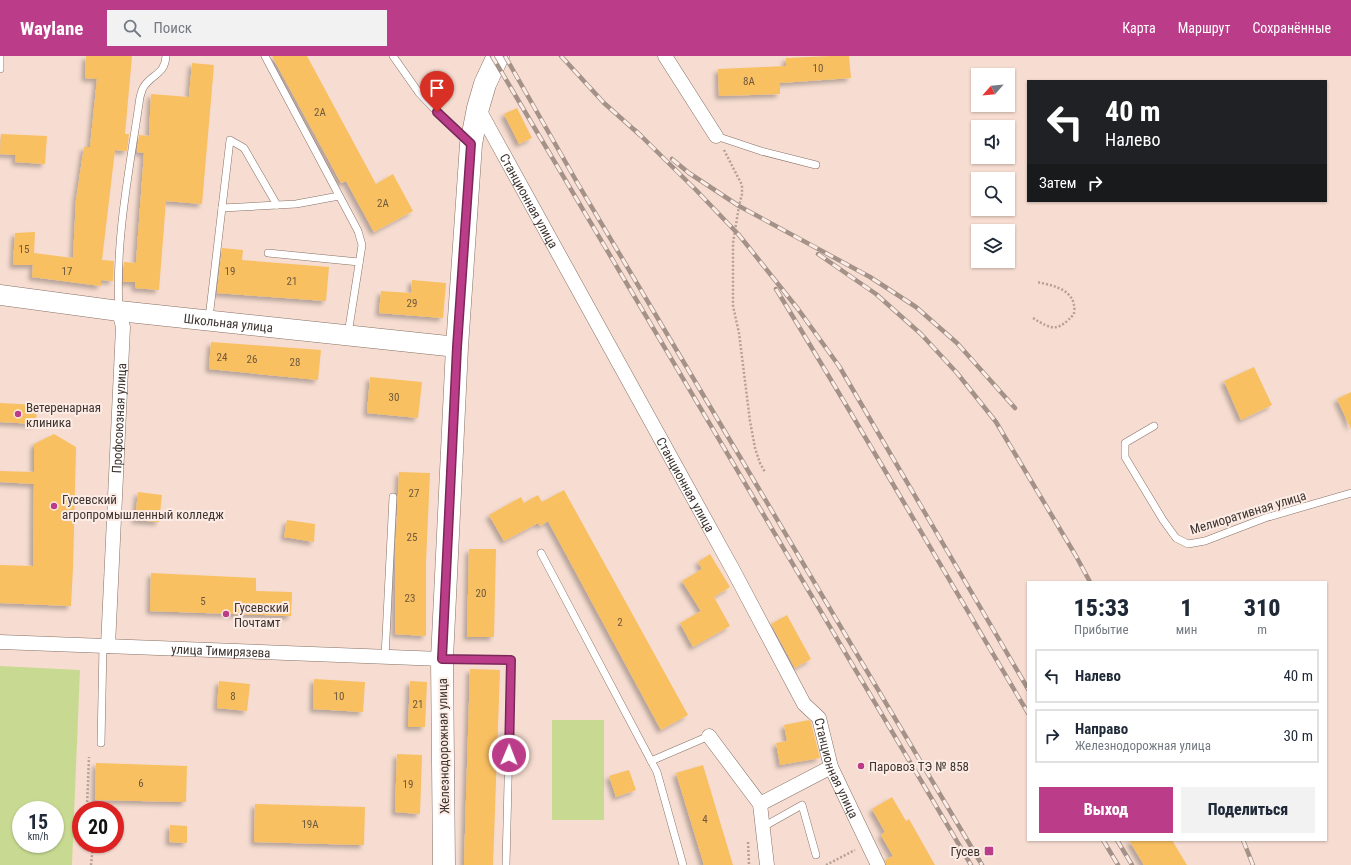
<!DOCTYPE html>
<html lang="ru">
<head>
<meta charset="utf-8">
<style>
  body { margin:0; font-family:"Roboto Condensed",sans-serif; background:#f2f2f3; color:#1f2937; height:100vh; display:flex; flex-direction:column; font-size:15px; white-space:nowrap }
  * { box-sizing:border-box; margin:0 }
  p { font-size:13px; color:#747a83 }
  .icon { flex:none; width:22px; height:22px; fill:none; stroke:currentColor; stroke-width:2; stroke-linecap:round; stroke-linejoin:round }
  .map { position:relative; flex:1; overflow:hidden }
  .panel { position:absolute; left:1027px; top:525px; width:300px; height:260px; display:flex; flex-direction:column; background:#fff; border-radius:0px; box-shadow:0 1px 3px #0004 }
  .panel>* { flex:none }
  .top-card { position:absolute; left:1027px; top:24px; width:300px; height:122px; border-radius:0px; box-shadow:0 1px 3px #0004; background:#202124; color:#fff; overflow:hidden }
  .needle { width:26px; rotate:243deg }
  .fabs { position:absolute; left:971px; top:12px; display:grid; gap:8px }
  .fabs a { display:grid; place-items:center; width:44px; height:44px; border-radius:0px; background:#fff; box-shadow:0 1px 3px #0004; font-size:20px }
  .speed { position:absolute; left:12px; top:745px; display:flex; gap:8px; font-size:20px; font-weight:700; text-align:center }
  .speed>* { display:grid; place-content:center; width:52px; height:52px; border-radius:50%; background:#fff; box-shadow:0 1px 3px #0004; line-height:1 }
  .speed small { font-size:10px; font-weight:400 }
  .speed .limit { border:6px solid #d22; background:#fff; color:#111 }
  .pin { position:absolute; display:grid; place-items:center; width:34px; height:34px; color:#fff; margin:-41px -17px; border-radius:50% 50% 50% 0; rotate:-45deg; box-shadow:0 0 4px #0007 }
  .pin .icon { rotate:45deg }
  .me { position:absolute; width:44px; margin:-22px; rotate:1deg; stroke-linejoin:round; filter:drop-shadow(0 0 3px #0008) }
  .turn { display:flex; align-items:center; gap:14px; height:84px; padding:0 12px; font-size:18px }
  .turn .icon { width:52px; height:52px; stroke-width:2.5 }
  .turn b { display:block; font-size:28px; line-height:34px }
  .then { display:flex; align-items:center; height:38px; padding:0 12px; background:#0003; gap:8px; font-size:15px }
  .eta { display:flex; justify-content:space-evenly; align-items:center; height:68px; text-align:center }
  .eta b { font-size:24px; font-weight:800; line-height:28px }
  .button { display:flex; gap:8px; margin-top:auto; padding:8px 12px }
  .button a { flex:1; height:46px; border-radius:0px; background:#bb3d89; color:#fff; font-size:16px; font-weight:800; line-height:46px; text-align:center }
  .button a+a { background:#f2f2f3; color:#1f2937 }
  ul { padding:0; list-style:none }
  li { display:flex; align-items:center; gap:12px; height:54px; margin:0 8px 6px; padding:0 4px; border:2px solid #e0e1e3; border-radius:0px }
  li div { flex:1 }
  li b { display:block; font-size:15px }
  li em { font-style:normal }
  header { display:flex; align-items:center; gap:24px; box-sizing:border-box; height:56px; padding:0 20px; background:#bb3d89; color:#fff }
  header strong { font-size:19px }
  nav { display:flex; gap:22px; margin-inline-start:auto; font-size:14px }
  .search { width:280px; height:36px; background:#f2f2f3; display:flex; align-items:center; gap:10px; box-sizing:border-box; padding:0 14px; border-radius:0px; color:#747a83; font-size:15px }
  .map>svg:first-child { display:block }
  .green { fill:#c8da91; fill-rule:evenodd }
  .building { fill:#f9c062; filter:url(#shadow) }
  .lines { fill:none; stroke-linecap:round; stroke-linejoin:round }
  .lane-casing { stroke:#867065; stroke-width:8 }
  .street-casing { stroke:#867065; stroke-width:15 }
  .secondary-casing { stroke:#867065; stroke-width:21 }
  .primary-casing { stroke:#867065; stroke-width:23 }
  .path { stroke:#b5a097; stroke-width:2.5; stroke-dasharray:2 2; stroke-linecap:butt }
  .lane { stroke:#fff; stroke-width:7 }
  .street { stroke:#fff; stroke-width:14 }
  .secondary { stroke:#fff; stroke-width:20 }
  .primary { stroke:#fff; stroke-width:22 }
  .rail-casing { stroke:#a49188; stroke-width:4.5 }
  .rail { stroke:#fcece5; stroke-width:3; stroke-dasharray:9; stroke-linecap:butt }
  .route-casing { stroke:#7a2859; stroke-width:10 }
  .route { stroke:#bb3d89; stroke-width:7 }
  .poi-dot { fill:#bb3d89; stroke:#fcece5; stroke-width:1.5 }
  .labels { text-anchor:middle; stroke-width:4; stroke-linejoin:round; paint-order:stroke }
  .number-label { font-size:11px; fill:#6e583c }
  .street-label { font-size:13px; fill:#3f3530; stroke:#fcece5 }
  .poi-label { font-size:13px; fill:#3f3530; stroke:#fcece5; text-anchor:start }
</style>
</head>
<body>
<header>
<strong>Waylane</strong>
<div class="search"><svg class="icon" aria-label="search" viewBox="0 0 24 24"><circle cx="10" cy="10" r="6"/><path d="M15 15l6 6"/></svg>Поиск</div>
<nav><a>Карта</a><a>Маршрут</a><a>Сохранённые</a></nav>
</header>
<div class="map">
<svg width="1351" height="809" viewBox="0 0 1351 809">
  <defs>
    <filter id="shadow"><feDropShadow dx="-3.5" dy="3.5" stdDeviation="2" flood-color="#0004"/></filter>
  </defs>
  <rect width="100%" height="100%" fill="#f7ddd1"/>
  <!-- green -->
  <g class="green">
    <path d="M0,610L80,614L72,809H0ZM21,754H55V788H21Z"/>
    <rect x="552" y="664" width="52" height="100"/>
  </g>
  <!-- building -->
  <g class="building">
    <polygon points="86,0 132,0 125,78 129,78 127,95 115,94 102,204 114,205 113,225 101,224 101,230 32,221 33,209 13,209 15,177 35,176 34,197 73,202 76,144 84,91 90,91 97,23 85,22"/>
    <polygon points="272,0 307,0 376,128 393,118 413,155 374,176 346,125 341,127"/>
    <polygon points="831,0 849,0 851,22 780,27 780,38 719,40 718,13 786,10 786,2"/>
    <polygon points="192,7 214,9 202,148 166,145 159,234 135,232 135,226 123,226 124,206 136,207 144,97 137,96 139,79 149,80 151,38 189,41"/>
    <polygon points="517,52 532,82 519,88 504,58"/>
    <polygon points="1,78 47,80 45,108 15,106 16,99 0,98"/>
    <polygon points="222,192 243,194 242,204 329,211 326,245 217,237"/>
    <polygon points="412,224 446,227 443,262 379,257 381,235 411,237"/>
    <polygon points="211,286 321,294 318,324 209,313"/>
    <polygon points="1254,311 1272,349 1241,364 1224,325"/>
    <polygon points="370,321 422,326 418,362 367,357"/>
    <polygon points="1351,336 1351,373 1337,343"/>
    <polygon points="0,347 37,349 36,368 0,366"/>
    <polygon points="54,378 76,391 73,512 71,550 0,547 0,509 33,510 34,428 0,426 0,415 34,416 34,388"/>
    <polygon points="399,416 430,417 426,506 426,580 395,578 395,503"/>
    <polygon points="564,434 688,659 661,674 548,465 540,470 538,467 504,485 489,459 521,441 524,447 538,439 542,446"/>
    <polygon points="138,436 162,439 159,466 135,464"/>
    <polygon points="287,464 315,468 314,486 284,481"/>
    <polygon points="469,493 496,493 494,581 467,581"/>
    <polygon points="710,498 730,531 714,541 730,570 693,591 680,567 701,555 682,525 702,513 698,506"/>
    <polygon points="151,517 256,522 256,535 292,536 291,560 150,555"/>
    <polygon points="787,559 811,603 795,612 771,568"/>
    <polygon points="470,613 500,614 493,809 464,809"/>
    <polygon points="314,623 365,626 363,656 313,653"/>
    <polygon points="219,625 250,628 247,655 217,652"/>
    <polygon points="410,625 427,626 425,671 408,671"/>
    <polygon points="809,664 811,666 820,702 780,709 776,687 787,685 784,669"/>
    <polygon points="397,698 422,699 420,758 395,756"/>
    <polygon points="96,707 187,710 186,746 95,744"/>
    <polygon points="703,709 733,809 704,809 676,717"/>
    <polygon points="629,714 636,734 616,741 609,720"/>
    <polygon points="892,741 906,765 909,763 935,809 886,809 885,804 893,800 881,779 885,776 872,753"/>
    <polygon points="255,748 365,751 364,789 254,786"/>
    <polygon points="170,769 187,770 187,787 169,786"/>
    <polygon points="1129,784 1172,784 1187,809 1144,809"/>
  </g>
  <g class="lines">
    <!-- lane casing -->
    <g class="lane-casing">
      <g id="lane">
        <polyline points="265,0 358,175 362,189 348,278"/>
        <polyline points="393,0 419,37 446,65 468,85"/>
        <polyline points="0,13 0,0"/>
        <polyline points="716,80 761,95 816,109"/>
        <polyline points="222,152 296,148 339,140"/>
        <polyline points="268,197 359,206"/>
        <path d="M119,253C115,182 130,111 140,41C141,38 142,34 143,32C151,18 165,19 166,0"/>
        <polyline points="209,262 230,84 244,92 277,149"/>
        <polyline points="1154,370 1125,387 1125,401 1163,464 1176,482 1188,488 1205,485 1265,462 1351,437"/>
        <polyline points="541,497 657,716 683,809"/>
        <polyline points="385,601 393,441"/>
        <polyline points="444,603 511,604 506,809"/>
        <polyline points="101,687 103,590"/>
        <polyline points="651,705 709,680"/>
        <polyline points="763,771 802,749 816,799"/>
      </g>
    </g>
    <!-- street casing -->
    <g class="street-casing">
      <g id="street">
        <polyline points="665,0 716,80"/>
        <path id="s1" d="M478,52L733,514L804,648L819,662L831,711L878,809"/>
        <path id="s2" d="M0,586L442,603"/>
        <path id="s3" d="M108,590L123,271L119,255"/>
        <polyline points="709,680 760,748 767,809"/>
        <polyline points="760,748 831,711"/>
      </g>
    </g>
    <!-- secondary casing -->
    <g class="secondary-casing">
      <g id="secondary">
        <path id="s4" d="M0,239L119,255L457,291"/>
      </g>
    </g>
    <!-- primary casing -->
    <g class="primary-casing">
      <polyline id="primary" points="444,809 442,603 457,291 471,88 478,52 485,28 498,0"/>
    </g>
    <!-- path -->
    <g class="path">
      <polyline points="724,94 742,129 742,138 739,150 733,187 733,250 739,277 750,365 755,392 760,407 765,416"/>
      <path d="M1033,262C1052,274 1058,276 1074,258C1074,256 1075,251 1074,249C1071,232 1050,229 1037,226"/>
      <polyline points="88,754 87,750 89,701"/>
      <polyline points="748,786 749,809"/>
      <polyline points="91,809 93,788"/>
      <polyline points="826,809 855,794"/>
    </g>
    <!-- lane -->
    <use href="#lane" class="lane"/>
    <!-- street -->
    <use href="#street" class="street"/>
    <!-- secondary -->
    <use href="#secondary" class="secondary"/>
    <!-- primary -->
    <use href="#primary" class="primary"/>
    <!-- rail casing -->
    <g class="rail-casing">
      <g id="rail">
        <polyline points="492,0 971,809"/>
        <polyline points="505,0 578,128 982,809"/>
        <polyline points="561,0 604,47 640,79"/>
        <polyline points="636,75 696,134 739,179 798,253 839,310 1028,633"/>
        <polyline points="672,103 689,117 739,150 870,221 916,251 957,287 1015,352"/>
        <polyline points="818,198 876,238 921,278 957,317 996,366 1076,500 1090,526"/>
        <path d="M776,233C862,373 944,516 1028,657"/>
        <polyline points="1103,784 1118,809"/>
        <polyline points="1117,784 1132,809"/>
        <polyline points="1243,784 1253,809"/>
      </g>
    </g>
    <!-- rail -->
    <use href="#rail" class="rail"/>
  </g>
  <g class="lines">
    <!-- route casing -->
    <g class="route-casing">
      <polyline id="route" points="437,56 471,88 457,291 442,603 511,604 509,699"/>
    </g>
    <!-- route -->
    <use href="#route" class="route"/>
  </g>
  <!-- markers -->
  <g class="poi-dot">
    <circle cx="18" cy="358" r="4"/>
    <circle cx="54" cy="450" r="4"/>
    <circle cx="226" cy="558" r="4"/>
    <circle cx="861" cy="710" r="4"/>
    <rect x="984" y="790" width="10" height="10" rx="2"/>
  </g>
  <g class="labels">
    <!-- number labels -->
    <g class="number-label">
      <text x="818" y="16">10</text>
      <text x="749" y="29">8А</text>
      <text x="320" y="60">2А</text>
      <text x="383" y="151">2А</text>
      <text x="24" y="197">15</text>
      <text x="67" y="219">17</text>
      <text x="230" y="219">19</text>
      <text x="292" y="229">21</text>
      <text x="412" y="251">29</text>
      <text x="222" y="305">24</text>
      <text x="252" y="307">26</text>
      <text x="295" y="310">28</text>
      <text x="394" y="345">30</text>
      <text x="414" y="441">27</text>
      <text x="412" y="485">25</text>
      <text x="481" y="541">20</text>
      <text x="410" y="546">23</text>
      <text x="203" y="549">5</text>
      <text x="620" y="570">2</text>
      <text x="233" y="644">8</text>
      <text x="339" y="644">10</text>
      <text x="418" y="652">21</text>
      <text x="141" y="731">6</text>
      <text x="408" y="732">19</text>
      <text x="705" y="767">4</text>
      <text x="310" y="772">19А</text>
    </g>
    <!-- street labels -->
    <g class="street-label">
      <text dy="5" stroke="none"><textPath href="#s1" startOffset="106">Станционная улица</textPath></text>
      <text dy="5" stroke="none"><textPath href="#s4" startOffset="230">Школьная улица</textPath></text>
      <text dy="5" stroke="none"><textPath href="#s3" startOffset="228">Профсоюзная улица</textPath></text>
      <text dy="5" stroke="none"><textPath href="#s1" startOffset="430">Станционная улица</textPath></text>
      <text transform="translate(1248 456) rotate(-17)" y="5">Мелиоративная улица</text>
      <text dy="5" stroke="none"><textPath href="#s2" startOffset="221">улица Тимирязева</textPath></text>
      <text transform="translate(443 690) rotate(-91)" y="5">Железнодорожная улица</text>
      <text dy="5" stroke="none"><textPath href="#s1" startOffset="753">Станционная улица</textPath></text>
    </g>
    <!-- poi labels -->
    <g class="poi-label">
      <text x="26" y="356">Ветеренарная<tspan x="26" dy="15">клиника</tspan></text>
      <text x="62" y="448">Гусевский<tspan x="62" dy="15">агропромышленный колледж</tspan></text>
      <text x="234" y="556">Гусевский<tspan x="234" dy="15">Почтамт</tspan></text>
      <text x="869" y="715">Паровоз ТЭ № 858</text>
      <text x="980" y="800" text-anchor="end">Гусев</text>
    </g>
  </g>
</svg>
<div class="fabs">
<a><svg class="needle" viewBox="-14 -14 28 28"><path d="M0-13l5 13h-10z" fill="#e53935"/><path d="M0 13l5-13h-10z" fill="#747a83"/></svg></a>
<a><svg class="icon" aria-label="sound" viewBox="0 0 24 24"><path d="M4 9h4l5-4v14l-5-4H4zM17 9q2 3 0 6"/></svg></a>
<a><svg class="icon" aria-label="search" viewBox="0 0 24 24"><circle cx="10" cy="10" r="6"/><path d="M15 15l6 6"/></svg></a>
<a><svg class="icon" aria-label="layers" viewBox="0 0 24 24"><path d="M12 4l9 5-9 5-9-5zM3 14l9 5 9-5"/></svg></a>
</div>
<div class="speed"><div>15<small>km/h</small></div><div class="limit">20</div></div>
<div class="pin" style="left:437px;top:56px;background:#d93025"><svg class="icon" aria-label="arrive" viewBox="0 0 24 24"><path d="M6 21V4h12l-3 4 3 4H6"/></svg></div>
<svg class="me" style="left:509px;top:699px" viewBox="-20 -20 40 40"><circle r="17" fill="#bb3d89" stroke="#fff" stroke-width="3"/><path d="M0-11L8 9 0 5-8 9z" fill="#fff"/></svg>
<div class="top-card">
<div class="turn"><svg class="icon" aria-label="left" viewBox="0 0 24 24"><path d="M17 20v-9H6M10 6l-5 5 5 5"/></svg><div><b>40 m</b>Налево</div></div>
<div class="then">Затем<svg class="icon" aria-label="right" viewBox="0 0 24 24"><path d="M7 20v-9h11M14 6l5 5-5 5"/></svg></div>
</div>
<section class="panel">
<div class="eta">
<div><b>15:33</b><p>Прибытие</p></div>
<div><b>1</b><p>мин</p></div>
<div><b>310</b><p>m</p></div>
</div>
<ul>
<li><svg class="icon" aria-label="left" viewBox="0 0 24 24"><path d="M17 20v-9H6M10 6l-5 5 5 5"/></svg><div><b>Налево</b></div><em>40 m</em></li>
<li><svg class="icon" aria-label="right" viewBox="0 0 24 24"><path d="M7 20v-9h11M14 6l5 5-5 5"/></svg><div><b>Направо</b><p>Железнодорожная улица</p></div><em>30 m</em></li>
</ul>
<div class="button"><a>Выход</a><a>Поделиться</a></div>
</section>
</div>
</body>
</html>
